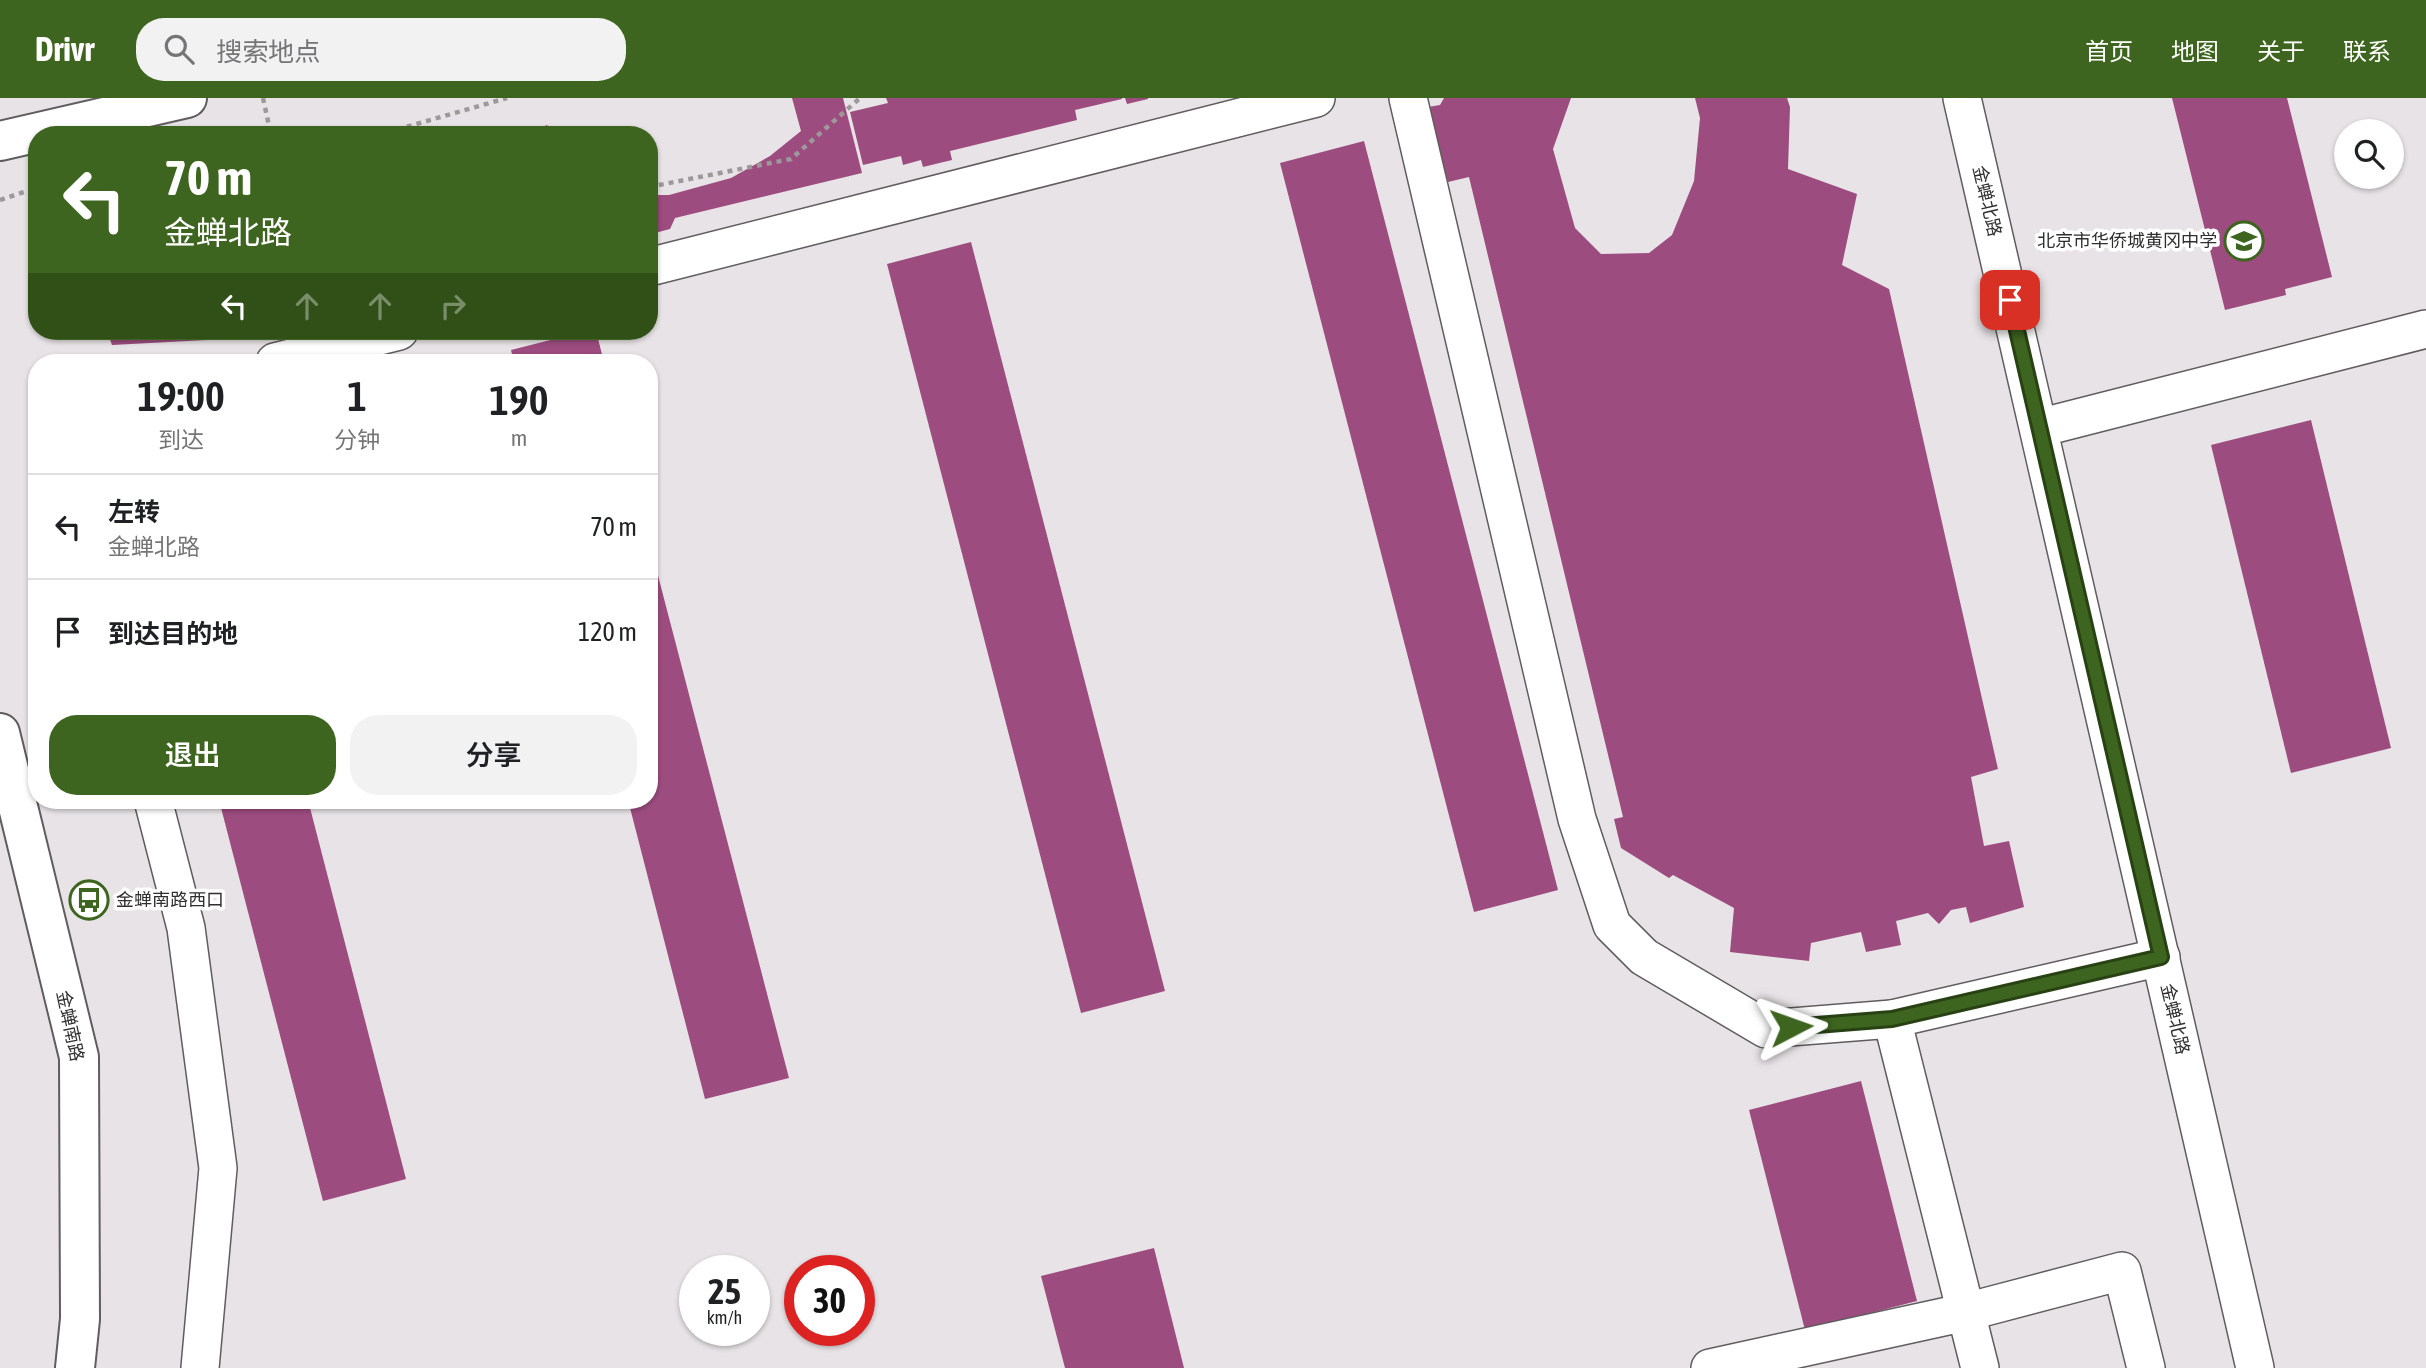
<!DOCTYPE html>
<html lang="zh">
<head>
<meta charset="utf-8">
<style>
  body { margin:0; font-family:"Asap Condensed","Noto Sans SC",sans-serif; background:#f2f2f2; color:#202124; height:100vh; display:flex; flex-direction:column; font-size:26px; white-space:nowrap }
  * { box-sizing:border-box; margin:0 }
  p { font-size:23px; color:#757577 }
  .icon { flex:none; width:38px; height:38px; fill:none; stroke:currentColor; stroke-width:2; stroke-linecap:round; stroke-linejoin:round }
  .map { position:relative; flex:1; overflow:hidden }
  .details { position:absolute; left:28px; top:256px; width:630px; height:455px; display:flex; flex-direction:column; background:#fff; border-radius:28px; box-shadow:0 2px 5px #0004 }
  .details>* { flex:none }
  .guide { position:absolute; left:28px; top:28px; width:630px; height:214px; border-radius:28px; box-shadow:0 2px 5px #0004; background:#3e651f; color:#fff; overflow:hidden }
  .tools { position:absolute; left:2334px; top:21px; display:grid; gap:14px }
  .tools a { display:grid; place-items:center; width:70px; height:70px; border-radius:50%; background:#fff; box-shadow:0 2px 5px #0004; font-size:35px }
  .speed { position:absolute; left:679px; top:1157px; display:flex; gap:14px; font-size:35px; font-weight:700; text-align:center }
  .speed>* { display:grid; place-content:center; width:91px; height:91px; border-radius:50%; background:#fff; box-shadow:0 2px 5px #0004; line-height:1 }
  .speed small { font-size:18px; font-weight:400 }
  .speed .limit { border:10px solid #d22; background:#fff; color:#111 }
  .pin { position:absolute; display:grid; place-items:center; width:60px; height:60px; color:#fff; margin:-30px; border-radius:14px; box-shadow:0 4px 10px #0006 }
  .me { position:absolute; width:77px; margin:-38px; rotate:86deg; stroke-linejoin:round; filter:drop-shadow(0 0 5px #0008) }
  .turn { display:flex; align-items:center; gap:24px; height:147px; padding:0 21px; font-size:32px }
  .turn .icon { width:91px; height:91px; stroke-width:2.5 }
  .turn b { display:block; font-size:49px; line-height:60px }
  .lanes { display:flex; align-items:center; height:66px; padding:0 21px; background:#0003; justify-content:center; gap:35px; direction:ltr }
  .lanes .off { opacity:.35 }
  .eta { display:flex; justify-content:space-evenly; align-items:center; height:119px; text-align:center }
  .eta b { font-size:42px; font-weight:600; line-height:49px }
  .button { display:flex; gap:14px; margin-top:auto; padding:14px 21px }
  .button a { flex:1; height:80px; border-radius:28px; background:#3e651f; color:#fff; font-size:28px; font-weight:600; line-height:80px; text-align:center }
  .button a+a { background:#f2f2f2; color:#202124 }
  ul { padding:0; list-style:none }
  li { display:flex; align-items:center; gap:21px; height:105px; padding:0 21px; border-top:2px solid #e0e0e0 }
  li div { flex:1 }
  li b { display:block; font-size:26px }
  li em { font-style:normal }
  header { display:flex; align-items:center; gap:42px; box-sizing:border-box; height:98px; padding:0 35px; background:#3e651f; color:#fff }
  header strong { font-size:33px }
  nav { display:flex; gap:38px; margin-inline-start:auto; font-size:24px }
  .search { width:490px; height:63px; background:#f2f2f2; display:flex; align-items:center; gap:18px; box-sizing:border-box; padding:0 24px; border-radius:28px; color:#757577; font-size:26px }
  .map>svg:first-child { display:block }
  .building { fill:#9d4c7f }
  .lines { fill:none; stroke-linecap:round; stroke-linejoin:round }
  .minor-casing { stroke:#615c5f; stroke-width:40 }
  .tertiary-casing { stroke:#615c5f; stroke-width:42 }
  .path { stroke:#9d999b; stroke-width:4.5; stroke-dasharray:5 5; stroke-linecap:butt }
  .minor { stroke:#fff; stroke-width:37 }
  .tertiary { stroke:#fff; stroke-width:38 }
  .route-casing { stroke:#284214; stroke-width:18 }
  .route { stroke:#3e651f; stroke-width:12 }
  .labels { text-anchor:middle; stroke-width:7; stroke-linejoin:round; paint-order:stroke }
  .street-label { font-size:18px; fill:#302e2f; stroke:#fff }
  .poi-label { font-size:18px; fill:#302e2f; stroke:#fff; text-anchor:end }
</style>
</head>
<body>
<header>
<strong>Drivr</strong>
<div class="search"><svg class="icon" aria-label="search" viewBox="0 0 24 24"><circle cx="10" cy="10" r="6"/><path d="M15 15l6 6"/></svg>搜索地点</div>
<nav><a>首页</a><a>地图</a><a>关于</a><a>联系</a></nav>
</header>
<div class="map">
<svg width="2426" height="1270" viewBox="0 0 2426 1270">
  <rect width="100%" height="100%" fill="#e8e3e6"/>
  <!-- building -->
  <g class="building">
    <polygon points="792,0 843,0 862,75 675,120 670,131 655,135 649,131 649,97 669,97 731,80 770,58 801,33"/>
    <polygon points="886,0 1122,0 1122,1 1075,12 1077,22 950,53 952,62 923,69 921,62 903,67 901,58 863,67 850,14 888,5"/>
    <polygon points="1125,0 1148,0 1148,1 1127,6"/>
    <polygon points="1444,0 1571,0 1553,51 1575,130 1601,156 1649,155 1672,137 1694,83 1700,20 1695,0 1787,0 1790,9 1788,71 1857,96 1842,167 1889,191 1998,671 1971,679 1984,748 2009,743 2024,809 1970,825 1966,809 1951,812 1939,826 1928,815 1896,823 1901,847 1866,854 1861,834 1811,845 1809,863 1730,854 1734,810 1673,777 1669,780 1621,750 1614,721 1623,719 1469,79 1448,84 1428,9 1440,7"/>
    <polygon points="2172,0 2287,0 2332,179 2285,191 2286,197 2225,212"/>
    <polygon points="546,27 569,37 541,37"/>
    <polygon points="522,30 533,37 506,37"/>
    <polygon points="1364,43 1558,792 1474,814 1280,65"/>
    <polygon points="971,144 1165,893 1081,915 887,166"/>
    <polygon points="107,233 224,233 224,234 206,238 207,242 112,247"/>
    <polygon points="586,233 596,233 604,264 514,264 511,252"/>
    <polygon points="2311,322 2391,650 2291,675 2211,347"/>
    <polygon points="649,443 789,980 705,1001 628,702 649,702"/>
    <polygon points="219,702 308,702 406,1081 323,1103"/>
    <polygon points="1861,983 1917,1203 1805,1232 1749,1012"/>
    <polygon points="1154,1150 1184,1270 1065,1270 1041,1178"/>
  </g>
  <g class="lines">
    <!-- minor casing -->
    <g class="minor-casing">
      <g id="minor">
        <polyline points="1408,0 1577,721 1612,827 1644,859 1766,931 1892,921 1980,1270"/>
        <polyline points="1962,0 2255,1270"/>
        <polyline points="649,169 1316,0"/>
        <polyline points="275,264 399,233"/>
        <polyline points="2039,330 2426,231"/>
        <polyline points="153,702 186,830 218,1070 200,1270"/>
        <polyline points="1892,921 2161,859"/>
        <polyline points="1710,1270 1966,1214 2122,1173 2146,1270"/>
      </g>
    </g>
    <!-- tertiary casing -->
    <g class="tertiary-casing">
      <g id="tertiary">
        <polyline points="0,43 187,0"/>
        <polyline points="0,635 79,959 80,1221 75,1270"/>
      </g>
    </g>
    <!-- path -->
    <g class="path">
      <polyline points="263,0 271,37"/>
      <polyline points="378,37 507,0"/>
      <polyline points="649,89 791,61 860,0"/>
      <polyline points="0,102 27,93 37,95"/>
    </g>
    <!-- minor -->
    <use href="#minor" class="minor"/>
    <!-- tertiary -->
    <use href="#tertiary" class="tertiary"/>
  </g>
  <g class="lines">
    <!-- route casing -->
    <g class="route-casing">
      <polyline id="route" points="1791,929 1892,921 2161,859 2010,202"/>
    </g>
    <!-- route -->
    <use href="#route" class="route"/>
  </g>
  <!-- icons -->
  <defs>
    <g id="school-ring" transform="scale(2.0125)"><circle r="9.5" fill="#fff" stroke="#3e651f" stroke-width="1.5"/><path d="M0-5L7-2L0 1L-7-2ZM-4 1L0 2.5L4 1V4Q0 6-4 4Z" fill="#3e651f"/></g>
    <g id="bus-ring" transform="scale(2.0125)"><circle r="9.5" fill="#fff" stroke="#3e651f" stroke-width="1.5"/><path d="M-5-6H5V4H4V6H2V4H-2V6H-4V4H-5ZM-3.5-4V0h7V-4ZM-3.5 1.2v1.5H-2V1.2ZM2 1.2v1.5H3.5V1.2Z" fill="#3e651f"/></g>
  </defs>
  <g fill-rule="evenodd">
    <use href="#school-ring" x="2244" y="143"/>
    <use href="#bus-ring" x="89" y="802"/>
  </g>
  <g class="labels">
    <!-- street labels -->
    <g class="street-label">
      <text transform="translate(1987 103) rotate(77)" y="6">金蝉北路</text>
      <text transform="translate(2175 921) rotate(77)" y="6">金蝉北路</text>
      <text transform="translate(70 928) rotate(78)" y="6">金蝉南路</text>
    </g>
    <!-- poi labels -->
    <g class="poi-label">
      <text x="2217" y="149">北京市华侨城黄冈中学</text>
      <text x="116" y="808" text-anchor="start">金蝉南路西口</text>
    </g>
  </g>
</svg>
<div class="tools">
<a><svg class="icon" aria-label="search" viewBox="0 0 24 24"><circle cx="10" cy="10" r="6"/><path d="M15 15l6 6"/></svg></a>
</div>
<div class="speed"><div>25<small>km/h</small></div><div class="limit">30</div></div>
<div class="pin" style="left:2010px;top:202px;background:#d93025"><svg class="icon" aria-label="arrive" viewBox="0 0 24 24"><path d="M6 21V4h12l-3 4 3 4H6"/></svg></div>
<svg class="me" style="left:1791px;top:929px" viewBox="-20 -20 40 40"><path d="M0-17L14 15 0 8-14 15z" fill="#3e651f" stroke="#fff" stroke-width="4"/></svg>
<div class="guide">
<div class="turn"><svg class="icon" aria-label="left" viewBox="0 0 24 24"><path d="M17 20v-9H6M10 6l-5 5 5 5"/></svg><div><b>70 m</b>金蝉北路</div></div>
<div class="lanes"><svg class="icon" aria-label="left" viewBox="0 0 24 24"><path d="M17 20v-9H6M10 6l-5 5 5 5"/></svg><svg class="icon off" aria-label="ahead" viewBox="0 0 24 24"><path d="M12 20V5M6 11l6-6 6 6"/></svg><svg class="icon off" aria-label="ahead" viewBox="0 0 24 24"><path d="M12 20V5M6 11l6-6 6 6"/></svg><svg class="icon off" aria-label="right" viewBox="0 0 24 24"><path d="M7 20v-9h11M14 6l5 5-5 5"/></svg></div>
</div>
<section class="details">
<div class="eta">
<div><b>19:00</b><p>到达</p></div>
<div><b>1</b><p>分钟</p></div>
<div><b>190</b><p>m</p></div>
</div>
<ul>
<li><svg class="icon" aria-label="left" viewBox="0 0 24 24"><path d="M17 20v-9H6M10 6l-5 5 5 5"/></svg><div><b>左转</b><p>金蝉北路</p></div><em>70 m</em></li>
<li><svg class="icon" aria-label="arrive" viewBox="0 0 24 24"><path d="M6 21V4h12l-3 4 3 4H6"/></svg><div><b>到达目的地</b></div><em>120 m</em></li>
</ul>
<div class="button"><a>退出</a><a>分享</a></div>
</section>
</div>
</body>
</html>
